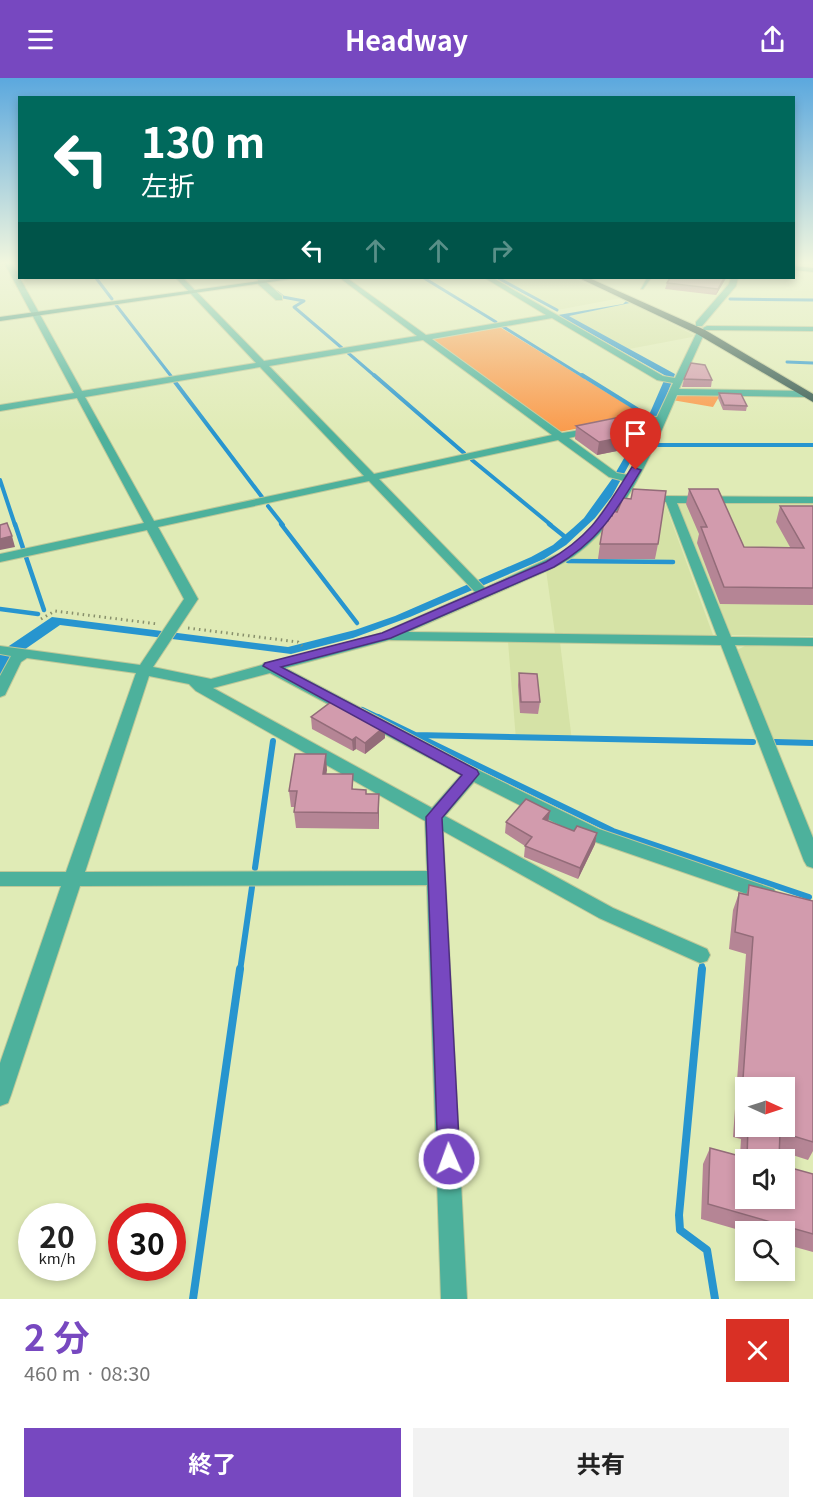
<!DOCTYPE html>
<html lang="ja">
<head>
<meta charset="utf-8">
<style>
  body { margin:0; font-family:Georgia,"Noto Sans JP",serif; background:#f2f2f2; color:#222; height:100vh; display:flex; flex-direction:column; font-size:22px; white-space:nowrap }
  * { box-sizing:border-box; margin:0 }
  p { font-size:20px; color:#767676 }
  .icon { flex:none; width:33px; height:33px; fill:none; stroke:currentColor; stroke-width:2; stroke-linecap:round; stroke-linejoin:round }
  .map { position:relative; height:1221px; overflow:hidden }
  .side { display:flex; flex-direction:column; background:#fff; flex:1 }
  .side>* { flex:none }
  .top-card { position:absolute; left:18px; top:18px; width:777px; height:183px; border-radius:0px; box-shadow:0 3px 9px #0003; background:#00695c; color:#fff; overflow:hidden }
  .needle { width:39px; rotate:93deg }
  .buttons { position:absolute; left:735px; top:999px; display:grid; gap:12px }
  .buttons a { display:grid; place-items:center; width:60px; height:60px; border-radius:0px; background:#fff; box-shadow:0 3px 9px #0003; font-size:30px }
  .speed { position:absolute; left:18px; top:1125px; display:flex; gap:12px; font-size:30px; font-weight:700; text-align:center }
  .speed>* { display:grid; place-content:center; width:78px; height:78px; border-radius:50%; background:#fff; box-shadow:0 3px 9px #0003; line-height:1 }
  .speed small { font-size:15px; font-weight:400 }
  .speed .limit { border:9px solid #d22; background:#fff; color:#111 }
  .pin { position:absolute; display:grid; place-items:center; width:51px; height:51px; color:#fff; margin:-62px -26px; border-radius:50% 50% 50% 0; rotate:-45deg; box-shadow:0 0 6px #0007 }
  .pin .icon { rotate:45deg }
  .me { position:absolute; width:66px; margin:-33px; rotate:358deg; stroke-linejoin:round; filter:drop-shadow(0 0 4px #0008) }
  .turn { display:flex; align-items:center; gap:21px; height:126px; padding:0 24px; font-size:27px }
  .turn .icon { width:78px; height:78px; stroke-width:2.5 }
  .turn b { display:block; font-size:42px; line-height:51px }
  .lanes { display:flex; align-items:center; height:57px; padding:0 24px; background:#0003; justify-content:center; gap:30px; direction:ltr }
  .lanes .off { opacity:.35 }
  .round { display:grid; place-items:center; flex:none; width:63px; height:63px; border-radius:0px; background:#f2f2f2 }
  .overview { display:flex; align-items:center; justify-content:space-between; height:102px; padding:0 24px }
  h1 { font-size:36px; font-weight:700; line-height:45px; color:#7748c0 }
  .action { display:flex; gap:12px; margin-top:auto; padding:12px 24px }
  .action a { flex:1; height:69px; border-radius:0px; background:#7748c0; color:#fff; font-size:24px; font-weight:700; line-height:69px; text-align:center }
  .action a+a { background:#f2f2f2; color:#222 }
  header { display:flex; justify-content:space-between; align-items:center; height:78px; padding:0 24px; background:#7748c0; color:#fff; font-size:27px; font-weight:700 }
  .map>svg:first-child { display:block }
  .built { fill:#d5e2a6 }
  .green { fill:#fa9a4b }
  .water { fill:#2795cf }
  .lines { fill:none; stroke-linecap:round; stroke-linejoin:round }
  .stream-far4 { stroke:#2795cf; stroke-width:3 }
  .stream-far3 { stroke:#2795cf; stroke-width:4 }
  .stream-far2 { stroke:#2795cf; stroke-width:4.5 }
  .stream-far1 { stroke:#2795cf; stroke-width:6 }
  .stream { stroke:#2795cf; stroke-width:8 }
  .lane-casing { stroke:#bec899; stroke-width:2 }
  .street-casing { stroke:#bec899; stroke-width:2 }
  .secondary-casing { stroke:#bec899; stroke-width:2 }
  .highway-casing { stroke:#bec899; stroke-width:2 }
  .path { stroke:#88906c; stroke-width:3; stroke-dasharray:1.5 4; stroke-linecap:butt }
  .lane { fill:#4db19c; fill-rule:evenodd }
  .street { fill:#4db19c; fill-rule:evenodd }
  .secondary { fill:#318c7a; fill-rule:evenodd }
  .highway { fill:#32564e; fill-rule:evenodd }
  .wall { fill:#b58595; fill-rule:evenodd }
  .shaded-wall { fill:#936c79 }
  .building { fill:#d29bad; stroke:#936c79; stroke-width:1.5 }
  .route { fill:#7748c0; stroke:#4d2f7d; stroke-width:1.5 }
</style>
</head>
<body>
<header><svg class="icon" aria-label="menu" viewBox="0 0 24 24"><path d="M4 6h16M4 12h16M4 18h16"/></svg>Headway<svg class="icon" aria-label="share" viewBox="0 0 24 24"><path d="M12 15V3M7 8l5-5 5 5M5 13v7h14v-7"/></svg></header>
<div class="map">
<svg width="813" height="1221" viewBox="0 0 813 1221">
  <rect width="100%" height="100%" fill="#e0ebb6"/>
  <!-- built -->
  <g class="built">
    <polygon points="498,200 573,200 621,220 557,232"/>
    <polygon points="630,225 694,257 692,259 629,271 569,238"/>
    <polygon points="664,423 713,557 555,556 546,492 573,477 613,442"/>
    <polygon points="677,424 813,425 813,558 731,557"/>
    <polygon points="508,564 560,564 572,663 516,662"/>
    <polygon points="745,568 813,569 813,662 772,662 737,572"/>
  </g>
  <!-- green -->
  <g class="green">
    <polygon points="498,248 645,338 559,354 430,261"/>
    <polygon points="676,316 720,317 713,329 672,322"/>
  </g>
  <!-- water -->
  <polygon class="water" points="626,223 630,225 569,238 675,296 658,339 652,344 612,418 595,440 566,467 544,481 410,539 353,560 291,576 60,547 8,583 0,599 0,574 52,539 288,569 355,552 395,538 531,479 553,467 573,450 584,440 612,401 649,337 666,298 558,237 623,226"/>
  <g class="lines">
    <!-- stream-far4 -->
    <g class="stream-far4">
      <polyline points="96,200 112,221"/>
      <polyline points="424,200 496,244"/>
      <polyline points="498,200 557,232"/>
      <polyline points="277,214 283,219 304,223 294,229 342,270"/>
      <polyline points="730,221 813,222"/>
      <polyline points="116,227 171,298"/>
      <polyline points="502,248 584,299"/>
      <polyline points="347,274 376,299"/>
      <polyline points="787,284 813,285"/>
    </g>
    <!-- stream-far3 -->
    <g class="stream-far3">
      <polyline points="374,297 464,375"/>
      <polyline points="582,297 648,338"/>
      <polyline points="175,304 262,419"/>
      <polyline points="658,367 813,367"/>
      <polyline points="472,382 551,447"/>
      <polyline points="0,402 15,447"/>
      <polyline points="268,428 283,447"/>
    </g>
    <!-- stream-far2 -->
    <g class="stream-far2">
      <polyline points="15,446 23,470"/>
      <polyline points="281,446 357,545"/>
      <polyline points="549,446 564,458"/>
      <polyline points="26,479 44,532"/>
      <polyline points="568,483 673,484"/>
      <polyline points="0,531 38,536"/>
      <polyline points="362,631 381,640"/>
    </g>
    <!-- stream-far1 -->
    <g class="stream-far1">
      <polyline points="378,639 415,657 753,664"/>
      <polyline points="417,658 613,753 809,819"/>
      <polyline points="775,664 813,665"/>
      <polyline points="255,790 273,663"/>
      <polyline points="240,893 252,809"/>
      <polyline points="702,893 702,888"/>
    </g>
    <!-- stream -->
    <g class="stream">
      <polyline points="702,891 679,1137 680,1152 707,1172 715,1221"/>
      <polyline points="193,1221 240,891"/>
    </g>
    <!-- lane casing -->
    <g class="lane-casing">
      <polygon id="lane" points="647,200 651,200 643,211 641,211"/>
    </g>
    <!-- street casing -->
    <g class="street-casing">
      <g id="street">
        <path d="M4,184H11L82,313L256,285L176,200H183L264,283L417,258L340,200H347L426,257L546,237L485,200H493L663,298L675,300L697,254L704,252L705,254L679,311L805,313L810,316L805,319L677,317C653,372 626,441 574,478C557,490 536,497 517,506C480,522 444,538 408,554L717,558L666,424L655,421L661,418L813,419V425H677L731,559L813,560V568L735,567L813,760V790L807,788L804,783L721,567L389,562L285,590L478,692L599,751L774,811L776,816L774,821L767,823L587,761L474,704L445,738L613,830L707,871L710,877L707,883L700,885L599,840L443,753L467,1221H441L427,807L80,808L11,1017L8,1025L0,1028V985L61,808H0V794H66L136,595L27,580L21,584L5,617L0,619V598L11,578L0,576V568L140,587L184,521L147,452L0,484V476L144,445L77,320L0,333V327L74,315ZM552,240L657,302L673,305L657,339L643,338L614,346L619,349L643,344L655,345L628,397L617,395L569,360L599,353V349L562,355L432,261ZM423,262L552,357L374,396L269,288ZM260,289L364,398L154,443L85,319ZM558,362L609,399L624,403L591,450L567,472L485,510L379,401ZM369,403L475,514L382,555L273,585H264L262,587L211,601L153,589L198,521L158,449ZM270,595L461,697L432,730L213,610ZM149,598L189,606L196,613L425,743L427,793L85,794Z"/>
        <polygon points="731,200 738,200 736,208 702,248 696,248 696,244 729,206"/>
        <polygon points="258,202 264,202 282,218 282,222 276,222 258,206"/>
        <polygon points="707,248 813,249 813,253 704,252 703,250"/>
      </g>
    </g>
    <!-- secondary casing -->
    <g class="secondary-casing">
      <g id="secondary">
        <polygon points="794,188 813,190 813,194 794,192"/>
        <polygon points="282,200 298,200 0,243 0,239"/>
      </g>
    </g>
    <!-- highway casing -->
    <g class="highway-casing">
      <polygon id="highway" points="579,200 589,200 705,252 813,316 813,324 697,256"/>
    </g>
    <!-- path -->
    <g class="path">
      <polyline points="41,541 55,533 158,546"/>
      <polyline points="188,550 298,564 302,568"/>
    </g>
    <!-- lane -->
    <use href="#lane" class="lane"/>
    <!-- street -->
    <use href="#street" class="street"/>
    <!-- secondary -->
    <use href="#secondary" class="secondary"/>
    <!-- highway -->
    <use href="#highway" class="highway"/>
  </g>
  <!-- wall -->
  <g class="wall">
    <polygon points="726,200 716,217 665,211 667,205"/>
    <polygon points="684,301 712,302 711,309 682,309"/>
    <polygon points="719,315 747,328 746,333 723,332 718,320"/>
    <polygon points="638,347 622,372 597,377 575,361 576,348"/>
    <polygon points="689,411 744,469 790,469 776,444 780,428 813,428 813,527 720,526 697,465 699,456 686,426"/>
    <polygon points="600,466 658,466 655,481 598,481"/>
    <polygon points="519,595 540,624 538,636 520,635 518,607"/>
    <polygon points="311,639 385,648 385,660 365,676 356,671 353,673 312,651"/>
    <polygon points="326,676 326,696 354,711 367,716 379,732 379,751 296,750 294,734 295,729 291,729 289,713"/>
    <polygon points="550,733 548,743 574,753 597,755 595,766 578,801 524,779 525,768 505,755 506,744"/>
    <path d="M749,807L813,823V1073L808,1082L780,1073L746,1082L813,1096V1174L784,1166V1154H746L701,1141L703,1086L710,1070L740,1078L741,1061L733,1059L746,876L729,871L733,832L739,815L746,817ZM746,1010L784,1048H746Z"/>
  </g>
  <!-- shaded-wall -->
  <g class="shaded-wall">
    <polygon points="724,200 726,200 716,217 718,211"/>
    <polygon points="640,335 638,347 622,372 597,377 599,364"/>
    <polygon points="12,458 15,469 0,472 0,461"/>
    <polygon points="385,648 385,660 365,676 365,665"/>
    <polygon points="356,659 356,671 353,673 352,662"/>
    <polygon points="326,676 327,692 324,712 323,696"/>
    <polygon points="379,716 379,751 378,735"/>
    <polygon points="550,733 548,744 543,741"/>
    <polygon points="597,755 595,766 578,801 580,790"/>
  </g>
  <!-- building -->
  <g class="building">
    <polygon points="670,200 724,200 718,211 667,205"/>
    <polygon points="691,285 705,287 712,302 684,301"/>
    <polygon points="719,315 741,316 747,328 724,327"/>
    <polygon points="640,335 624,359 599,364 576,348"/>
    <polygon points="633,411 666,413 658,466 600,466 604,443 608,443 609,437 612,438 613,433 617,434 623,420 631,421"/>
    <polygon points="689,411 718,411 744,469 804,470 780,428 813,428 813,510 724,509 701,449 707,449"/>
    <polygon points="7,445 12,458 0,461 0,447"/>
    <polygon points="519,595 537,596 540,624 521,624"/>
    <polygon points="335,621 385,648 365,665 356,659 352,662 311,639"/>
    <polygon points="295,676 326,676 323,696 353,696 352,711 366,712 366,716 379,716 378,735 294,734 297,713 289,713"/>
    <polygon points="526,721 550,733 543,741 574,753 577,748 597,755 580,790 525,768 532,759 506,744"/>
    <polygon points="749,807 813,823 813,1064 780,1054 779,1082 746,1082 746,1120 784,1120 784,1088 813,1096 813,1156 708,1126 710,1070 747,1080 748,1048 784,1048 784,1010 746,1010 746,1044 740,1043 753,859 735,854 739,815 748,817"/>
  </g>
  <!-- sky -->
  <linearGradient id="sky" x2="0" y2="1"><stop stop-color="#5ba8de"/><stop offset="0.52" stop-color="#f1f6de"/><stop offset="1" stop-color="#f1f6de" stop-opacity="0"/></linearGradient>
  <rect width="813" height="355" fill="url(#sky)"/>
  <!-- route -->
  <path class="route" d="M632,389L641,392C615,435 599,463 554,489L391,560L281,589L477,692L479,696L442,740L460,1081L457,1088L449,1092L441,1088L438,1081L426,739L462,697L263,588L265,585L382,555L546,484C593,457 604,433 632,389Z"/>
</svg>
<div class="buttons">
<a><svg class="needle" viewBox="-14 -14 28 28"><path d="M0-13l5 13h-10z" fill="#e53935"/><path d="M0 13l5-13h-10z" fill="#767676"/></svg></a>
<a><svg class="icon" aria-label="sound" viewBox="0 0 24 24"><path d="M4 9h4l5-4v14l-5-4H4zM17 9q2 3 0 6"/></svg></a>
<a><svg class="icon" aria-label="search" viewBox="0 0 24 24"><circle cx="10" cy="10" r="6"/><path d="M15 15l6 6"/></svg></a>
</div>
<div class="speed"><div>20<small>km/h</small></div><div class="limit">30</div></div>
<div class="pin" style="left:636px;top:392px;background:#d93025"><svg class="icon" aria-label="arrive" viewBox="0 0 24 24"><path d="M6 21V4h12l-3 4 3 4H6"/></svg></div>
<svg class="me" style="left:449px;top:1081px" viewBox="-20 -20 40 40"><circle r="17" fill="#7748c0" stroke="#fff" stroke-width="3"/><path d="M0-11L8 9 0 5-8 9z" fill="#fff"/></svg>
<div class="top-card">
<div class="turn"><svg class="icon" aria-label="left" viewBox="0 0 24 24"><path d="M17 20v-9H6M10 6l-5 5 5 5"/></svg><div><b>130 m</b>左折</div></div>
<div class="lanes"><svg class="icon" aria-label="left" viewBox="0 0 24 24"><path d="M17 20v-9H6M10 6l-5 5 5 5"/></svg><svg class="icon off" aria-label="ahead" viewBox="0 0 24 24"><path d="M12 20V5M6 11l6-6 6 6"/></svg><svg class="icon off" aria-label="ahead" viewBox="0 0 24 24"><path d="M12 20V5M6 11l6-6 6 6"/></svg><svg class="icon off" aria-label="right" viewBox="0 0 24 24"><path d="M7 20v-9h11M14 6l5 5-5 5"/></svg></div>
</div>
</div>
<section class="side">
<div class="overview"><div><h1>2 分</h1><p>460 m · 08:30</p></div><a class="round" style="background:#d93025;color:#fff"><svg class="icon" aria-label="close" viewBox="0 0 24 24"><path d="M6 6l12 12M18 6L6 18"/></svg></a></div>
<div class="action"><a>終了</a><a>共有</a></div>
</section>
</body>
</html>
